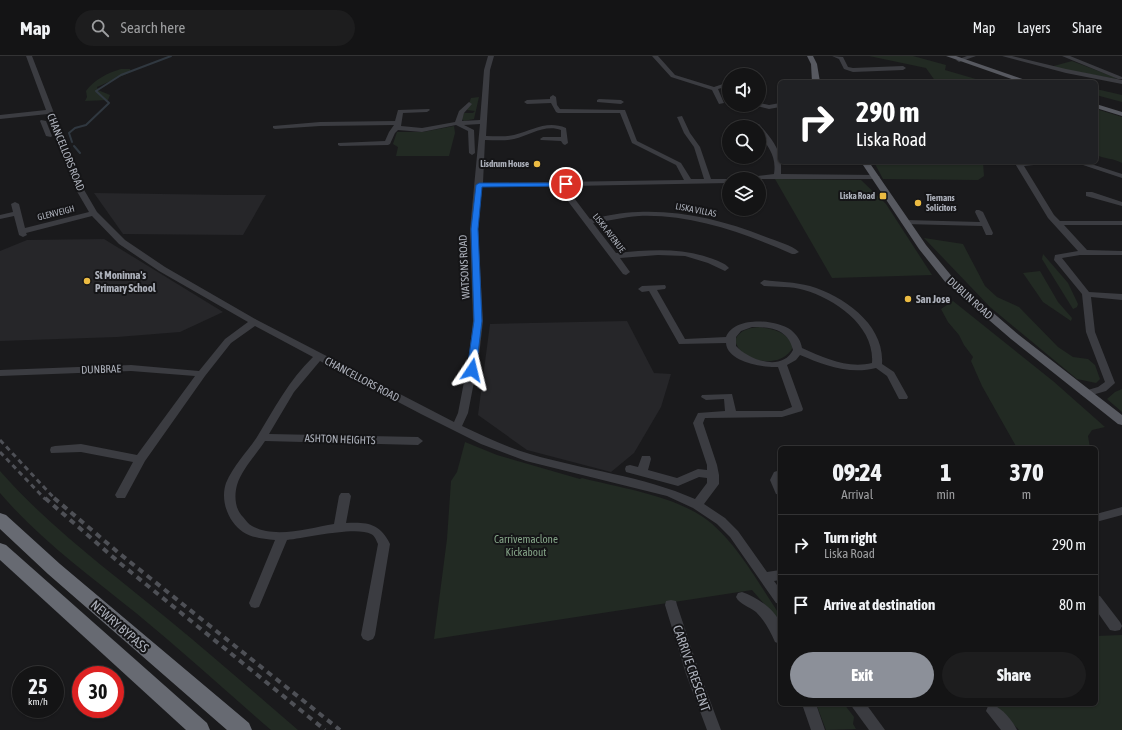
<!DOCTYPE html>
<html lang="en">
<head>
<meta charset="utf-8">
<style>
  body { margin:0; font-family:"Asap Condensed",sans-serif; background:#1d1d1e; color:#f1f3f6; height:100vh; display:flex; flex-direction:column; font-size:15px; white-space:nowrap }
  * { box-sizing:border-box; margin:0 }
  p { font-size:13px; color:#9d9ea0 }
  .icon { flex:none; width:22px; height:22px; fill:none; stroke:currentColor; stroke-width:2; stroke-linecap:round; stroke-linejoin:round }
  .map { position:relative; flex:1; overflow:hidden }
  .drawer { position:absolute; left:778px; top:390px; width:320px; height:260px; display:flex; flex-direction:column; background:#141415; border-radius:6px; box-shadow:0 1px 3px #0004,0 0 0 1px #333334 }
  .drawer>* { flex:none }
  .hud { position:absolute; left:778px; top:24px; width:320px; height:84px; border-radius:6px; box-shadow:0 1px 3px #0004,0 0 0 1px #333334; background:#202124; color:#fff; overflow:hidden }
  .buttons { position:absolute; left:722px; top:12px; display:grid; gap:8px }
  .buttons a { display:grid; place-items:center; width:44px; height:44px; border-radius:50%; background:#141415; box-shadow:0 1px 3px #0004,0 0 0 1px #333334; font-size:20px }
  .speed { position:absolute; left:12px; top:610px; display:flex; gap:8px; font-size:20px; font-weight:700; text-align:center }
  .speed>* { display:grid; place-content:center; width:52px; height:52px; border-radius:50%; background:#141415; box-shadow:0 1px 3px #0004,0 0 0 1px #333334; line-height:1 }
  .speed small { font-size:10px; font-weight:400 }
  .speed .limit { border:6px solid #d22; background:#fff; color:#111 }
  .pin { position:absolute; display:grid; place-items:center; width:34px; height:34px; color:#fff; margin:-17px; border:2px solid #fff; border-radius:50%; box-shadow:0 1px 4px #0007 }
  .me { position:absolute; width:44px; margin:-22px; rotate:10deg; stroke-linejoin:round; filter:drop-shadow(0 0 3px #0008) }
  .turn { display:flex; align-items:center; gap:14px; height:84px; padding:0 12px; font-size:18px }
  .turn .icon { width:52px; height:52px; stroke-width:2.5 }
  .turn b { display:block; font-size:28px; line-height:34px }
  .eta { display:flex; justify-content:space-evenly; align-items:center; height:68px; text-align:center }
  .eta b { font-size:24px; font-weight:800; line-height:28px }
  .primary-button { display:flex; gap:8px; margin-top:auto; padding:8px 12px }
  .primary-button a { flex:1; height:46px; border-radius:24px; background:#8c9099; color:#fff; font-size:16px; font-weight:800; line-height:46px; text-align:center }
  .primary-button a+a { background:#1d1d1e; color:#f1f3f6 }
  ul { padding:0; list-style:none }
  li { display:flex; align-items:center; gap:12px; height:60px; padding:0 12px; border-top:1px solid #333334 }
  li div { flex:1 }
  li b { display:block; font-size:15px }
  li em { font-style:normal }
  header { display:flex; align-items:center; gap:24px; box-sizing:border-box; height:56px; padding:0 20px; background:#141415; border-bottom:1px solid #333334 }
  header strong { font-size:19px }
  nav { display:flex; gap:22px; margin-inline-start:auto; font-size:14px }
  .search { width:280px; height:36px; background:#1d1d1e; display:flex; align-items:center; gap:10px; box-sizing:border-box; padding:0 14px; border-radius:22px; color:#9d9ea0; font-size:15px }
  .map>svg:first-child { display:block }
  .built { fill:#262629 }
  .green { fill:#222a23 }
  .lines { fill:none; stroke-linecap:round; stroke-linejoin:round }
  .stream { stroke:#303840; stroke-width:2 }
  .minor { fill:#3b3c41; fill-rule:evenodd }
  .major { fill:#575960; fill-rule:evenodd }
  .highway { fill:#676a72; fill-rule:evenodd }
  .rail-far1 { stroke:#4e5056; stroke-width:3; stroke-dasharray:5 4; stroke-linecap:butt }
  .rail { stroke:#4e5056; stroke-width:4; stroke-dasharray:6 5; stroke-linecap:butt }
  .route { fill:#1a73e8; stroke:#114b97 }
  .poi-dot { fill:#ecbb42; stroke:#151517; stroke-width:1.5 }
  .labels { text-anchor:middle; stroke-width:4; stroke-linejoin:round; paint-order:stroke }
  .far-poi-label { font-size:9px; font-weight:bold; fill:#adb1bb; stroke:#151517; text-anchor:end }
  .far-street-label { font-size:9px; fill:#adb1bb; stroke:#151517 }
  .street-label { font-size:11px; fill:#adb1bb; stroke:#151517 }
  .poi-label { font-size:11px; font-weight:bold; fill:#adb1bb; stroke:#151517; text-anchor:start }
  .park-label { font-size:11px; fill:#85a588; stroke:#151517 }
  .near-street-label { font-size:13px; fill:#adb1bb; stroke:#151517 }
</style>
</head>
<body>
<header>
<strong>Map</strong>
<div class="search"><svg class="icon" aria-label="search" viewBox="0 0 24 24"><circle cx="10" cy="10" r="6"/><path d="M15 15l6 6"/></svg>Search here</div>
<nav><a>Map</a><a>Layers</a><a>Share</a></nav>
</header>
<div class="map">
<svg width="1122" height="674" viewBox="0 0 1122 674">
  <rect width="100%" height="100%" fill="#1a1a1c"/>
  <!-- built -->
  <g class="built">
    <polygon points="94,137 229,139 266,139 243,179 123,178"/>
    <polygon points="104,183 223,256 180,276 117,281 0,285 0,195 27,184"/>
    <polygon points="627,265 654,317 671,318 661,351 634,397 611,416 527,394 478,359 490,268"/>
  </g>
  <!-- green -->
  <g class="green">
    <polygon points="869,0 913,0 946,9 945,14 986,26 936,26 926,12"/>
    <polygon points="1072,5 1114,21 1117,23 1050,11"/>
    <path d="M121,13H130L131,16L97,31L98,34L110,39L108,44L85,45L87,41L86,35C94,24 107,17 121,13Z"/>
    <polygon points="1096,33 1122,39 1122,46 1096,39"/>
    <polygon points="479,41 474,63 464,65 462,63 464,57 473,57 475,55 467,54 471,42"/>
    <path d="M1096,53L1122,61V107C1113,102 1105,103 1096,99Z"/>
    <polygon points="454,70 455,77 449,100 396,100 398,91 393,88 397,76 423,76"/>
    <polygon points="874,106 983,106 984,120 978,124 883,123"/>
    <polygon points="775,123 861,124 886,148 932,219 832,222"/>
    <polygon points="924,182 963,188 985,230 997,241 1019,251 1058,291 1073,301 1088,303 1095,309 1100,323 1096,327 1077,323 990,251"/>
    <polygon points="1043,198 1068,227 1078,248 1077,251 1073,253 1042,203"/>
    <polygon points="1040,215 1058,246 1072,262 1071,265 1043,246 1023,217"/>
    <polygon points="953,245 1053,325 1105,371 1092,374 1088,380 1090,392 1017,392 982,330 971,305 973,301 964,289 959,279 948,266 941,253"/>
    <path d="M759,271C774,273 788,276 793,291C782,314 740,307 735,284C740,274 748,272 759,271Z"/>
    <polygon points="1122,333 1122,356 1107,343 1115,336"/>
    <path d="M465,386L497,399L580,423L582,422C621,432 670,439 703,461C735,483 758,527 780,559V566L752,534L434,583L447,483L451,425L457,416Z"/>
    <path d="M0,415C50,472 111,516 169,564C213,600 255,637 298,674H271C226,635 182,595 136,557C89,519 39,483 0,437Z"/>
    <path d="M1122,579V674H1019C1010,664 1000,658 991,648H1096V580Z"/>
    <polygon points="819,648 844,648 854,661 853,668 856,673 826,674 817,650"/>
  </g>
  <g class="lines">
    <!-- stream -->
    <g class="stream">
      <polyline points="72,86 69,77 75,72 86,69 109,47 96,35 121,19 171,0"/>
      <polyline points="74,90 80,97"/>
    </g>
    <!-- minor -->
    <g class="minor">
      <path d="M26,0H32L83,132L97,156L125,184L165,211L257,264L454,366L458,357L469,300L473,265L470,173L480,68L464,69L474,74L475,97L472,99L469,97L468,75L456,69L422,76L398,74L395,77L390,88L388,89L340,90L338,89V87L385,85L389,76L394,69L320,70L275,73L273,72V70L320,66L395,65L398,54L429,53L430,54L427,56L403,57L401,70L422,72L455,66L459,55L469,46L472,48L464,57L462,65L480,64L484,14L488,0H494L490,14L486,80C495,80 505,81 514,79C533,74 547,64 566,72L568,87L565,89L563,88L561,85L541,84L540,83L543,81H561V74C545,68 530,79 514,83C505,85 495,84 485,84L483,127L684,124L676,109L632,87L620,57H558L556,56L551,47L527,48L524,46L527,44L550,43V41L553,39L556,41L557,49L560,53L625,54L637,85L681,107L691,123H704L694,91L684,77L677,61L682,60L690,77L700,91L711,123H729V127L570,130L571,138L590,163C606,160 622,156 638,156C682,154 726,165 766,181C776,185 792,189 799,196L795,198H792C744,177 692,158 639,160C623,161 608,165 593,167L616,197C648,194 679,191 710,202C716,204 725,207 729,212L725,215L708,207L685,200L658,199L620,202L630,216L626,219L623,218L564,140L562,130L482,131L478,173L483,265L479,300L468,357L462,370C484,380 506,391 530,398C584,414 643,420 695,443L707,427V422L699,421L678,430L626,416L625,413L626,410L630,409L638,411L642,400H650L651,403L648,414L677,422L698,413L707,414V409L693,367L698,357L725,355L724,343L706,344L701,341L702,339L732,338L736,355H782L792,351L778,311C764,312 727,306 726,287L679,288L649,235L642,236L638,233L642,230L665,229L666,231L665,233L657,234L685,283L726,281C734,260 776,263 791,274C797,279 801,285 802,292C824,302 848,313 872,307C875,271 836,243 804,234C791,230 777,231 764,230L760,227L764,224C779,226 795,226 810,230C844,240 885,269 882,308L894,316L908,341L907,343H899L887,320L876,312C849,319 824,309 800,299L796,304L787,309L803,353L802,355L782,361L705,362L703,367L717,409L719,419V428L704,448L725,462L738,475L767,516L780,514V524L774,525L780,533V548L776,547L730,481L717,468L693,452L667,440L526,405L481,388L421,358L320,305L294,336L269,378L418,381L423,385L418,389L265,385C256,399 242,413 237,429C234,440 235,453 243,461C246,464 248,468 252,470C275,483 310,472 334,468L339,440L341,437H349L351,440L346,467C367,466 380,467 390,488L375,579L373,583L368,585L363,583L361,579L378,488C376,484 375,480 371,478C356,470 306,482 287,484L259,551L255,552L251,551L249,547L275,484C264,483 252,482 243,476C228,466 220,444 226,427C233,410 247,396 257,381C274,353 289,324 313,301L255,270L231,287L205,320L145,405L125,442H117L115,439L133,406L81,396L51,397L50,394L51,391L55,390L81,388L137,399L195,320L131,315L0,320V314L131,309L199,315L225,283L248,266L159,215L119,188L92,160L26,177L27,179L23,181L19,179L14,160L0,163V159L13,156L11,148L15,146L19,148L25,172L89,156L75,132L48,58L0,63V59L46,54ZM752,271C771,271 788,273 793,294C782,316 749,304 736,290V281L741,275Z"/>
      <polygon points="652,0 658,0 675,19 714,31 729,26 729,30 718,33 724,47 719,48 712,34 671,21"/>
      <polygon points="832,0 843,1 848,11 853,12 903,10 906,12 903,14 853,16 844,13 839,3"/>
      <polygon points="967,0 976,0 959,6 956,4"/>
      <polygon points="1002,0 1012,0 1066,13 1122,24 1122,28 1066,17"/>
      <polygon points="1062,0 1070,0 1122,21 1122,23 1118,23"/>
      <polygon points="599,43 621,44 624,46 621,48 597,46 597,44"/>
      <polygon points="759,47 769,49 780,47 780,51 769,53 757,50 756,49 759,49"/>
      <polygon points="41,64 46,65 52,80 51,81 46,80 40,65"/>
      <path d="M755,68H759C768,79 780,91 780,106H781V118L876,119L880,121L876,123H744L748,121L774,118C778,93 759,86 759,71H755Z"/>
      <polygon points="1014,106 1047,106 1043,108 1024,110 1054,159 1060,165 1122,165 1122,169 1064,169 1087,194 1122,195 1122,199 1080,199 1062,202 1089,236 1122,238 1122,244 1091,241 1095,276 1115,327 1106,335 1085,341 1080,338 1081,336 1098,331 1105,326 1086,276 1082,238 1054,204 1055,199 1078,195 1048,162"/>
      <polygon points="1074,106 1085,106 1122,118 1122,122"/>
      <polygon points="1086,136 1092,136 1122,146 1122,150 1086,140"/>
      <polygon points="976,154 979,154 983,156 993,177 992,179 986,179 982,170 905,168 901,166 905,164 980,166 975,156"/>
      <polygon points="780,414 780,439 776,438 770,424 774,416"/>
      <polygon points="1122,451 1122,459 1096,466 1096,458"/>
      <path d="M742,536C756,541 776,553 780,568C781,574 780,582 780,588L775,586C770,575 765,565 756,556C750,551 739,548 736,541L738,537Z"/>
      <polygon points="1096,539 1100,540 1120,566 1122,570 1120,574 1115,575 1110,574 1096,554"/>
      <polygon points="671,544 676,545 677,549 700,618 721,674 707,674 686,618 665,549 666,545"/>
      <polygon points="802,648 816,648 825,674 811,674"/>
      <polygon points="850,648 866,648 885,674 869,674"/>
      <path d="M993,649C1002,652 1013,665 1017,674H1001L986,655L988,650Z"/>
    </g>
    <!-- major -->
    <g class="major">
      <polygon points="807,0 813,0 817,8 820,26 812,26 811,8"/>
      <polygon points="946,0 956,0 1031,26 1020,26"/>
      <polygon points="1096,48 1122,56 1122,60 1096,52"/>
      <polygon points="861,106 869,106 926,189 954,223 1019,279 1122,359 1122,369 1118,368 1011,283 946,227 919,193"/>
    </g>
    <!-- highway -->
    <g class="highway">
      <polygon points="0,457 6,459 60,508 249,667 252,674 227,674 48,518 0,473"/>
      <polygon points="0,487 6,489 207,667 210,674 186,674 0,504"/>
    </g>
    <!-- rail-far1 -->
    <g class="rail-far1">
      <polyline points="0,384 55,443"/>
      <polyline points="0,396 45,443"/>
    </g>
    <!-- rail -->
    <g class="rail">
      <polyline points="45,442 121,508 325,674"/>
      <polyline points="54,442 120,498 340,674"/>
    </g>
  </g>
  <!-- route -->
  <polygon class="route" points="566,127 569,128 568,130 482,131 478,173 482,265 476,314 472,317 468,316 467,314 474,265 471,173 476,129 479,127"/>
  <!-- markers -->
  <g class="poi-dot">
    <circle cx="537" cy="108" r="4"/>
    <rect x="879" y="136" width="8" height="8" rx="2"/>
    <circle cx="918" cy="147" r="4"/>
    <circle cx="87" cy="225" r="4"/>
    <circle cx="908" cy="243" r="4"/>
  </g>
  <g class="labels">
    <!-- far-poi labels -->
    <g class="far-poi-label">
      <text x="529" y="111">Lisdrum House</text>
      <text x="875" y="143">Liska Road</text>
      <text x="926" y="145" text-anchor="start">Tiernans<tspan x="926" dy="10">Solicitors</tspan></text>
    </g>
    <!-- far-street labels -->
    <g class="far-street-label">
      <text transform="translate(696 154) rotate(11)" y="3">LISKA VILLAS</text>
      <text transform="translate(56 157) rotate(-14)" y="3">GLENVEIGH</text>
      <text transform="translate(609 177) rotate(52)" y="3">LISKA AVENUE</text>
    </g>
    <!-- street labels -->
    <g class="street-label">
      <text transform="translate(66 96) rotate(68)" y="4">CHANCELLORS ROAD</text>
      <text transform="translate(464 211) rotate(-93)" y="4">WATSONS ROAD</text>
      <text transform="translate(970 242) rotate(42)" y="4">DUBLIN ROAD</text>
      <text transform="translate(101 313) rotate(-2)" y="4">DUNBRAE</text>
      <text transform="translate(362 323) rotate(28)" y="4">CHANCELLORS ROAD</text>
      <text transform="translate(340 383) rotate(2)" y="4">ASHTON HEIGHTS</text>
    </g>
    <!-- poi labels -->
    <g class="poi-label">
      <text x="95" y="223">St Moninna's<tspan x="95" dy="13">Primary School</tspan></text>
      <text x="916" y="247">San Jose</text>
    </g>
    <!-- park labels -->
    <g class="park-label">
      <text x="526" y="487">Carrivemaclone<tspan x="526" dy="13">Kickabout</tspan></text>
    </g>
    <!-- near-street labels -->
    <g class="near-street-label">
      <text transform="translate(120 570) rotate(41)" y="5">NEWRY BYPASS</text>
      <text transform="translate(692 612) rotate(71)" y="5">CARRIVE CRESCENT</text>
    </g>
  </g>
</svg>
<div class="buttons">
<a><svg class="icon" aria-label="sound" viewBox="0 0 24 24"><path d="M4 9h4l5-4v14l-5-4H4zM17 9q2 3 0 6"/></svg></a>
<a><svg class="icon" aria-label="search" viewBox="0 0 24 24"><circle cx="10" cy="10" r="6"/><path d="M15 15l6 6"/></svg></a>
<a><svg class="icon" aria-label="layers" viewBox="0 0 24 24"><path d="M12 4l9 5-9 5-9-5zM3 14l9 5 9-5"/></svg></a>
</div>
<div class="speed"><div>25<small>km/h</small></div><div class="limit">30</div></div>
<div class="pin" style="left:566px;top:128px;background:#d93025"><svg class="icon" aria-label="arrive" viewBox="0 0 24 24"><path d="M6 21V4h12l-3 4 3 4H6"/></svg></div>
<svg class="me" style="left:472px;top:314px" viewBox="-20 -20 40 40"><path d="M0-17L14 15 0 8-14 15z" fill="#1a73e8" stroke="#fff" stroke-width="4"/></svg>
<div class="hud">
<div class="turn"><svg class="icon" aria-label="right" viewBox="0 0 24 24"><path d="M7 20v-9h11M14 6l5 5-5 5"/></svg><div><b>290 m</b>Liska Road</div></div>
</div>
<section class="drawer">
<div class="eta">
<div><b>09:24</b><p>Arrival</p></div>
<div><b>1</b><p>min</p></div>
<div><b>370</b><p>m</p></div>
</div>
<ul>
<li><svg class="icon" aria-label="right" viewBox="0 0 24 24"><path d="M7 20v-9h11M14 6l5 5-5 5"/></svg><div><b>Turn right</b><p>Liska Road</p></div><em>290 m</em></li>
<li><svg class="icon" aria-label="arrive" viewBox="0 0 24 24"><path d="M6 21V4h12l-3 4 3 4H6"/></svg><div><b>Arrive at destination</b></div><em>80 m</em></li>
</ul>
<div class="primary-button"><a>Exit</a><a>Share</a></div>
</section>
</div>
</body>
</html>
